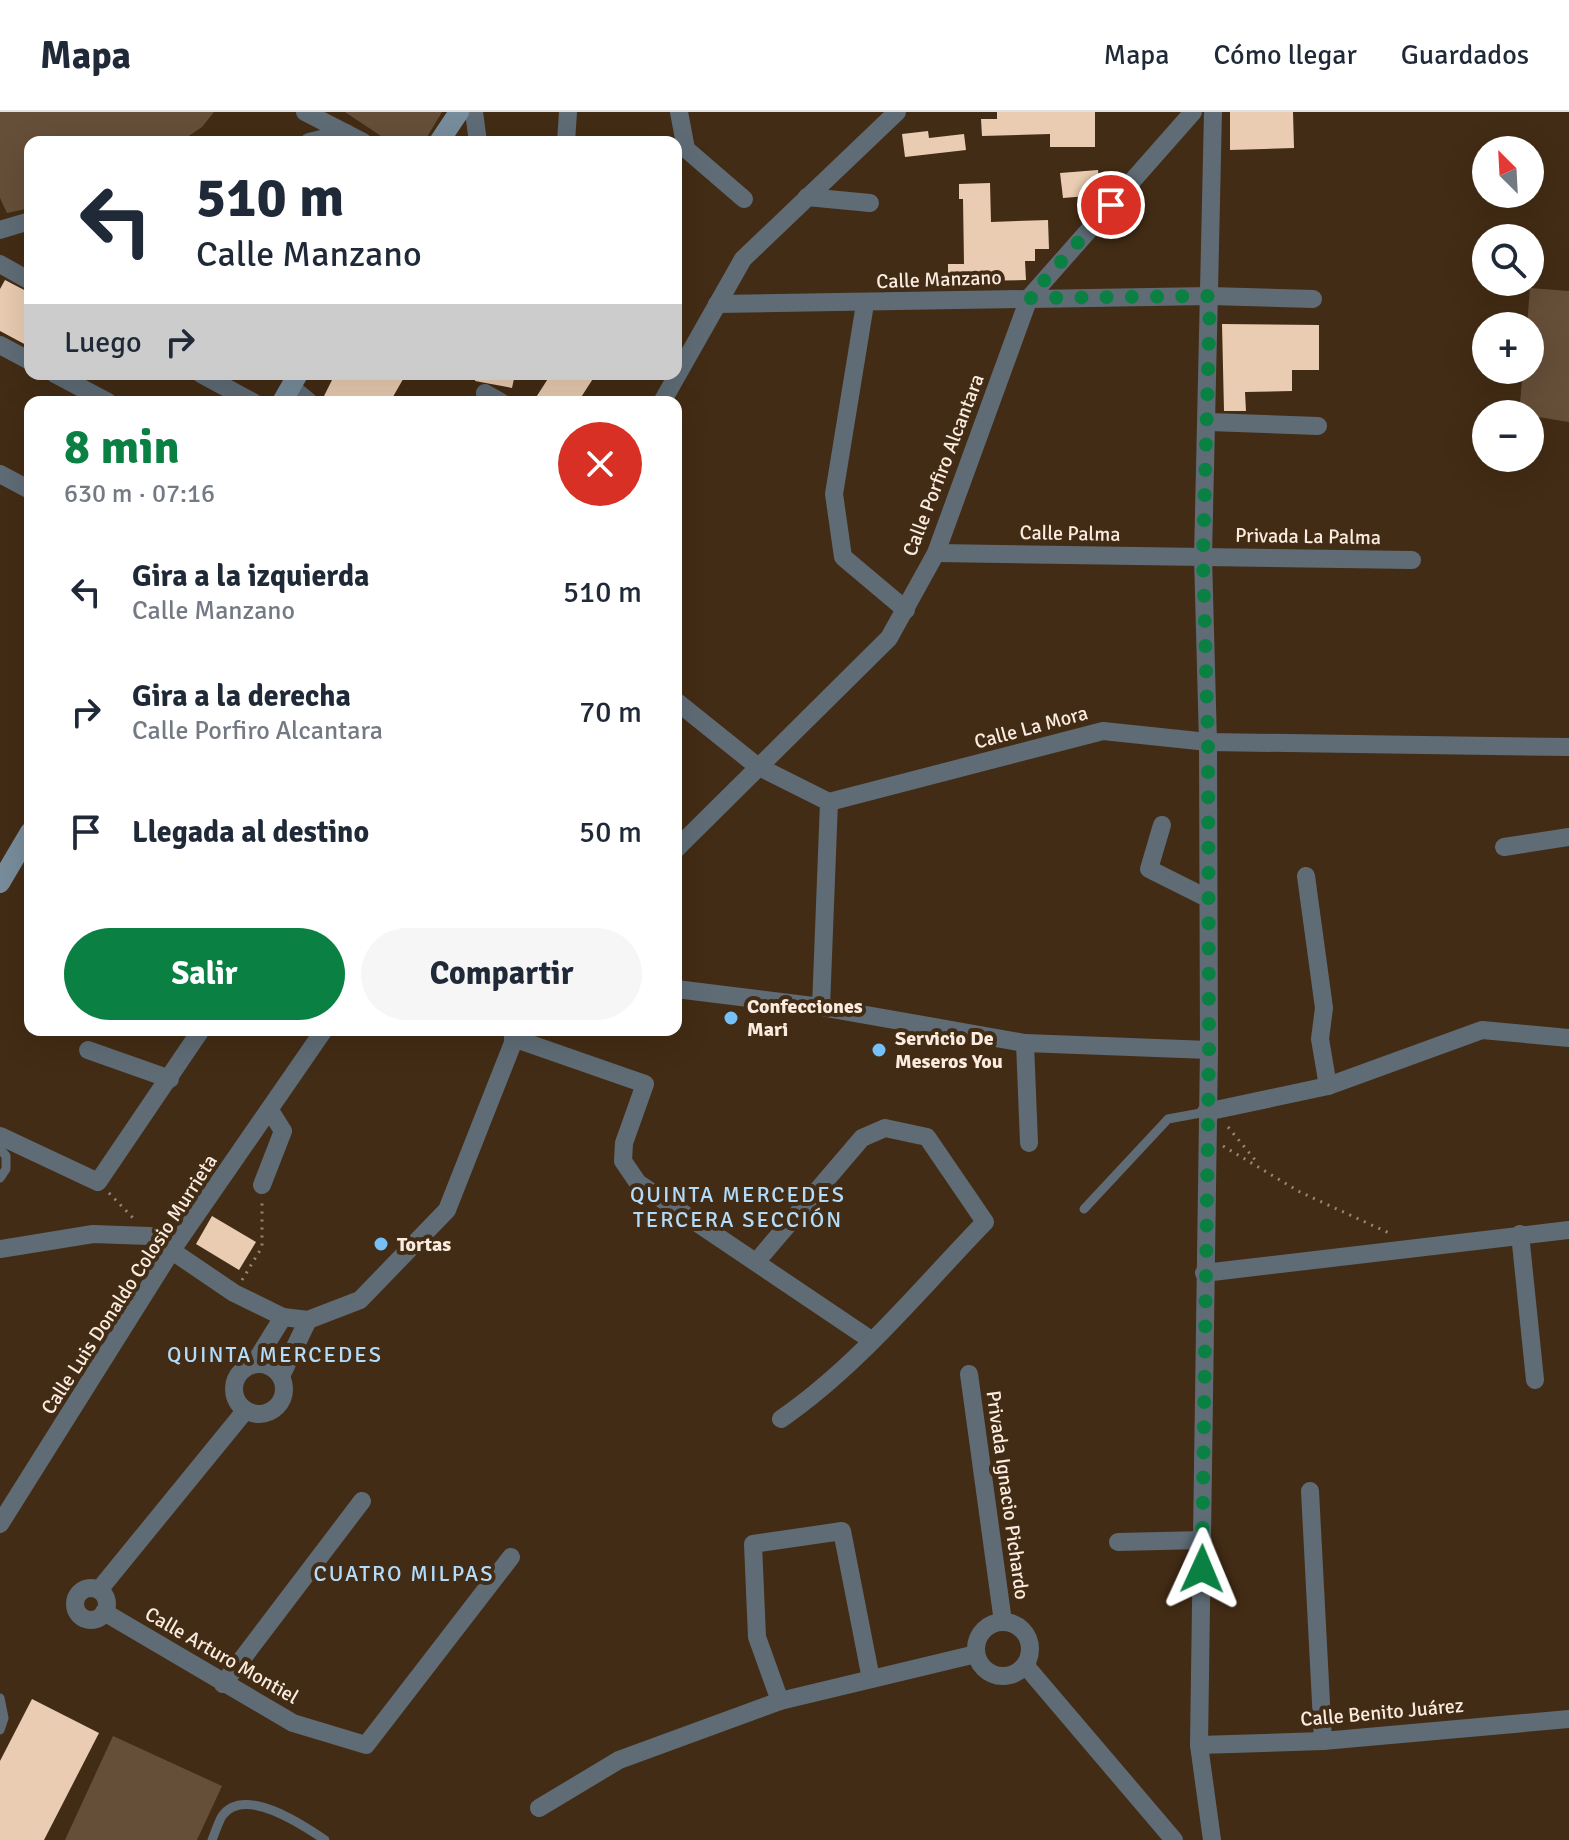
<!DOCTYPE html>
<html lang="es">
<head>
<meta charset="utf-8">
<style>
  body { margin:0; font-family:Signika,sans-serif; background:#f6f6f7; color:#1f2937; height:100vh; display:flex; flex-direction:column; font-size:30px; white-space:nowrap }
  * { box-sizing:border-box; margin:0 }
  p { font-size:26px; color:#747a83 }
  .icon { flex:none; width:44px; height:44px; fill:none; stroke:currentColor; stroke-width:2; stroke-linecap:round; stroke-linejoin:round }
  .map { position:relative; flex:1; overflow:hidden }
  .drawer { position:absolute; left:24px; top:284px; width:658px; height:640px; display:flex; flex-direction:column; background:#fff; border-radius:16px; box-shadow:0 8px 32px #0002 }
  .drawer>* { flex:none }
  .hud { position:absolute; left:24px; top:24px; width:658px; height:244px; border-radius:16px; box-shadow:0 8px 32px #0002; background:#fff; color:#1f2937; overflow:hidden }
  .needle { width:52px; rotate:336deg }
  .controls { position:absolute; left:1472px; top:24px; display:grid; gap:16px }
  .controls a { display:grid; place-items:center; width:72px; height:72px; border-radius:50%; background:#fff; box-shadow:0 8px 32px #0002; font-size:40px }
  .pin { position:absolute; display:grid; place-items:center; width:68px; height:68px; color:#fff; margin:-34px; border:4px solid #fff; border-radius:50%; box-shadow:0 2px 8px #0007 }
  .me { position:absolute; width:88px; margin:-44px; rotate:1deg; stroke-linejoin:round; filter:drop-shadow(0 0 6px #0008) }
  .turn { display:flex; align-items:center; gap:28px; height:168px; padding:0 40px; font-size:36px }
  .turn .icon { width:104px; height:104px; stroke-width:2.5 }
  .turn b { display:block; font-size:56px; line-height:68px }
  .then { display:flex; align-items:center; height:76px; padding:0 40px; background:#0003; gap:16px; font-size:30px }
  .round { display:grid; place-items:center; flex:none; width:84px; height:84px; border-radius:42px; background:#f6f6f7 }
  .headline { display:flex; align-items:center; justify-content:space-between; height:136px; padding:0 40px }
  h1 { font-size:48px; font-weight:800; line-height:60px; color:#0b8043 }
  .primary-button { display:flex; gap:16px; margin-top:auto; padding:16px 40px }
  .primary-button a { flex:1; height:92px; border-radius:48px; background:#0b8043; color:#fff; font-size:32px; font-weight:800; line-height:92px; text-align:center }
  .primary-button a+a { background:#f6f6f7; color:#1f2937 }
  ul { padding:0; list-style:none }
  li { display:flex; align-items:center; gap:24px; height:120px; padding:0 40px }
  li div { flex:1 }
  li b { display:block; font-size:30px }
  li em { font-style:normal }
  header { display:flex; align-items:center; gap:48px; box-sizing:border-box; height:112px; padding:0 40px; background:#fff; border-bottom:2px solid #e0e1e3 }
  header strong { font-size:38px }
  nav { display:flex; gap:44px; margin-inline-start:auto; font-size:28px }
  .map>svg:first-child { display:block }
  .green { fill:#664f39 }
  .building { fill:#e9ccb1 }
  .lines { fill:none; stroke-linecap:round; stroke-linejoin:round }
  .path { stroke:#988573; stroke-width:3; stroke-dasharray:2 6; stroke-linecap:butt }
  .lane { stroke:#5f6c76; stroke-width:9 }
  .street { stroke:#5f6c76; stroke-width:18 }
  .secondary { stroke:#788d9c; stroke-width:20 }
  .route { stroke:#0b8043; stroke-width:14; stroke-dasharray:0 25.2 }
  .poi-dot { fill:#75c0f6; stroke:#432c15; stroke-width:3 }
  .labels { text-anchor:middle; stroke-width:8; stroke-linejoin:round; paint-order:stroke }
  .street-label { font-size:20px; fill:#fbecdf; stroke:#432c15 }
  .poi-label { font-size:20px; font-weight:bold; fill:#fbecdf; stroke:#432c15; text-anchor:start }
  .neighbourhood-label { font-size:22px; letter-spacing:2px; fill:#b3dcfa; stroke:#432c15 }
</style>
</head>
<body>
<header>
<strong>Mapa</strong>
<nav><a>Mapa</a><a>Cómo llegar</a><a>Guardados</a></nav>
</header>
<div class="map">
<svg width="1569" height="1728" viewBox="0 0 1569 1728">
  <rect width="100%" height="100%" fill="#432c15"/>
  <!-- green -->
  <g class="green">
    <polygon points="0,0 214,0 202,15 180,30 30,30 30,96 7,101 0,86"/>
    <polygon points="345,0 442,0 424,30 390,30"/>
    <polygon points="1530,176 1569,179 1569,310 1519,302 1523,258 1530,258 1530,214 1527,214"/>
    <polygon points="113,1624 222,1674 197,1728 65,1728"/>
  </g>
  <!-- building -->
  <g class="building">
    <polygon points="997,0 1095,0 1095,35 1050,35 1050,22 982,24 981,7 997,7"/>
    <polygon points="1230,0 1293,0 1294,36 1230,38"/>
    <polygon points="928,19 929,26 964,22 966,38 905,45 902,22"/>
    <polygon points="1098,58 1100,83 1063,86 1060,61"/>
    <polygon points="990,71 991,110 1048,108 1049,137 1035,137 1035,149 1025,149 1026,168 965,169 965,176 948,176 948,152 964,152 963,87 959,87 959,72"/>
    <polygon points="5,168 30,181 30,235 0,219 0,177"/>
    <polygon points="1222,212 1319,213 1319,258 1292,258 1292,279 1245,280 1246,299 1224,299"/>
    <polygon points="335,262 406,262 390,290 321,290"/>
    <polygon points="476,262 515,262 512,276 475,269"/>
    <polygon points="551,262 596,262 578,290 533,290"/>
    <polygon points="212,1104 256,1130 239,1158 196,1132"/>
    <polygon points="32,1587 99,1621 44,1728 0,1728 0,1649"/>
  </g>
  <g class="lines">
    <!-- path -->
    <g class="path">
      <polyline points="1228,1015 1256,1049"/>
      <polyline points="1223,1034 1300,1080 1389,1121"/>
      <polyline points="109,1081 134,1107"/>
      <polyline points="242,1168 262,1135 262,1089"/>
    </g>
    <!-- lane -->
    <g class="lane">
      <polyline points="0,1037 6,1044 6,1057 0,1066"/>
      <polyline points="1084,1097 1168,1007 1206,1000"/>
      <polyline points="0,1586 4,1606 0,1618"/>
      <path d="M212,1728C215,1721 218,1711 222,1704C244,1673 303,1713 325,1728"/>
    </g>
    <!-- street -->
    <g class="street">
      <polyline points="305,0 363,30"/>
      <polyline points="474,0 478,30"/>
      <polyline points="679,0 686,37 744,87"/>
      <polyline points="309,30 346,21"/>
      <polyline points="566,30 568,0"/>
      <polyline points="807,85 870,91"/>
      <polyline points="0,118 30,109"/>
      <polyline points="0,152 30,169"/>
      <polyline points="717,192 1210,184 1313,187"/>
      <polyline points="865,192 834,382 843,445 906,498"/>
      <polyline points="0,233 30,249"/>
      <polyline points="55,262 108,290"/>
      <polyline points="201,262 253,290"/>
      <polyline points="291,275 309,290"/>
      <polyline points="485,281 501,290"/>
      <polyline points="662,290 743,147 897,0"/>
      <polyline points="1209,310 1318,314"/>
      <polyline points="0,362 30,378"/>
      <polyline points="936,441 1412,448"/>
      <polyline points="676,589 757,654 829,690 1103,619 1208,630 1569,635"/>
      <polyline points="1162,713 1149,757 1207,786"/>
      <polyline points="1504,735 1569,725"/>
      <polyline points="676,737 889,526 936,441 1029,186 1193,0"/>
      <polyline points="1306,764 1324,896 1320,927 1328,974"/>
      <polyline points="676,877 821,895 1025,931 1209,938"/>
      <polyline points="821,895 829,690"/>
      <polyline points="513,926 645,972 624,1031 623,1049 638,1071 871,1228"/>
      <polyline points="1025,931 1029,1031"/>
      <polyline points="88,938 170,967"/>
      <polyline points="1206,1000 1328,974 1482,918 1569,926"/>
      <polyline points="0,1024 98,1070 201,918"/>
      <polyline points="262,1073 283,1019 271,1000"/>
      <polyline points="1520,1122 1535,1268"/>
      <polyline points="0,1137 93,1122 150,1124 234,1181 283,1205 308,1208 360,1188 447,1098 518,918"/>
      <path d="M757,1149L862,1026L885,1016L927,1025L985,1110C920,1177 858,1254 781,1307"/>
      <polyline points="1204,1161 1569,1118"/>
      <circle cx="259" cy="1277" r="25"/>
      <polyline points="254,1252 283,1205"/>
      <polyline points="969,1262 1003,1510"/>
      <polyline points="281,1264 308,1208"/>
      <polyline points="1310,1379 1323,1629"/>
      <polyline points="0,1412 172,1138 324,918"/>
      <polyline points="1118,1430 1203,1428"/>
      <circle cx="91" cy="1492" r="16"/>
      <polyline points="99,1478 245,1299"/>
      <polyline points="104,1500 293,1611 366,1633 511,1445"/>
      <circle cx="1003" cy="1537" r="27"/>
      <polyline points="1025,1553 1174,1728"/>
      <polyline points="223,1572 362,1389"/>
      <polyline points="780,1589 757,1525 753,1432 842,1419 871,1567"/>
      <polyline points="1199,1633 1323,1629 1569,1607"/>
      <polyline points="539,1696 619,1648 780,1589 976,1542"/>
      <polyline points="1212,1728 1199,1633 1209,938 1208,630 1203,445 1213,0"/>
    </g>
    <!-- secondary -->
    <g class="secondary">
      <polyline points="439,30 459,0"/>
      <polyline points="282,290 298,262"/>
      <polyline points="0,771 30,720"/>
    </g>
  </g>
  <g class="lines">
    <!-- route -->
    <polyline class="route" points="1111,93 1029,186 1210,184 1203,445 1208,630 1209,938 1202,1457"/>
  </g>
  <!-- markers -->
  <g class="poi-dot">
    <circle cx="731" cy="906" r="8"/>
    <circle cx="879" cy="938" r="8"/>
    <circle cx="381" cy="1132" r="8"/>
  </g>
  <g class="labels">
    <!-- street labels -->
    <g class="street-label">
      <text transform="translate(939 167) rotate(-2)" y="7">Calle Manzano</text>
      <text transform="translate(943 353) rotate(-69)" y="7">Calle Porfiro Alcantara</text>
      <text transform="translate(1070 421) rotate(1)" y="7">Calle Palma</text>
      <text transform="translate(1308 424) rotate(1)" y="7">Privada La Palma</text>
      <text transform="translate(1031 615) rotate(-15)" y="7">Calle La Mora</text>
      <text transform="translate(129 1172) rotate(-57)" y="7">Calle Luis Donaldo Colosio Murrieta</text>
      <text transform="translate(1008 1383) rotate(82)" y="7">Privada Ignacio Pichardo</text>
      <text transform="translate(222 1543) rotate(30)" y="7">Calle Arturo Montiel</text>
      <text transform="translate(1382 1600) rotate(-5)" y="7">Calle Benito Juárez</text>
    </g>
    <!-- poi labels -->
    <g class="poi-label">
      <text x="747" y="901">Confecciones<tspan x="747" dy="23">Mari</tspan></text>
      <text x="895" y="933">Servicio De<tspan x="895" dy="23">Meseros You</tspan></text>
      <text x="397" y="1139">Tortas</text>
    </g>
    <!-- neighbourhood labels -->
    <g class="neighbourhood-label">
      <text x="738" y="1090">QUINTA MERCEDES<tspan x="738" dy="25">TERCERA SECCIÓN</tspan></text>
      <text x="275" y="1250">QUINTA MERCEDES</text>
      <text x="404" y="1469">CUATRO MILPAS</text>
    </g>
  </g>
</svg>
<div class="controls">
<a><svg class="needle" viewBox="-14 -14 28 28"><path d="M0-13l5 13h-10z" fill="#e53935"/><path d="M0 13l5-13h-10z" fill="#747a83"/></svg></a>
<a><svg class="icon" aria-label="search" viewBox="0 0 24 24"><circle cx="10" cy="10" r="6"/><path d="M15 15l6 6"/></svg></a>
<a>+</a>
<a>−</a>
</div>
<div class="pin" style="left:1111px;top:93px;background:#d93025"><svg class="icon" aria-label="arrive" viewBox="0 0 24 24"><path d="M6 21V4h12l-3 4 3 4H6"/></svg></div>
<svg class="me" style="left:1202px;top:1457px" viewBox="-20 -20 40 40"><path d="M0-17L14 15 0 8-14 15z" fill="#0b8043" stroke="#fff" stroke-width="4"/></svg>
<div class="hud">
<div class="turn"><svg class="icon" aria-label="left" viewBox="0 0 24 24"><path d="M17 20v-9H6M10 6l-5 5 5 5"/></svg><div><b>510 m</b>Calle Manzano</div></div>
<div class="then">Luego<svg class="icon" aria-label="right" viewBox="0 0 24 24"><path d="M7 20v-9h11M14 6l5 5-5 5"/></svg></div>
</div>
<section class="drawer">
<div class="headline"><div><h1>8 min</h1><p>630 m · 07:16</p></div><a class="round" style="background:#d93025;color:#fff"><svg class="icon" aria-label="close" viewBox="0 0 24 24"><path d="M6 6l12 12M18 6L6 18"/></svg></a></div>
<ul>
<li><svg class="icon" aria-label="left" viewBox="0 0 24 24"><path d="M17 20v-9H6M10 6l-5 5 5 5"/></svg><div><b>Gira a la izquierda</b><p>Calle Manzano</p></div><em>510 m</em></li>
<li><svg class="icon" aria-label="right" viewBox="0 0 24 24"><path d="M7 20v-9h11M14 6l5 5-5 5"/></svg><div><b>Gira a la derecha</b><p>Calle Porfiro Alcantara</p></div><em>70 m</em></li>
<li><svg class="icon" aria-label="arrive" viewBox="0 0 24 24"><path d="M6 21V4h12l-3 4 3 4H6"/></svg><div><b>Llegada al destino</b></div><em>50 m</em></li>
</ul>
<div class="primary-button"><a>Salir</a><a>Compartir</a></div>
</section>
</div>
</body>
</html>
